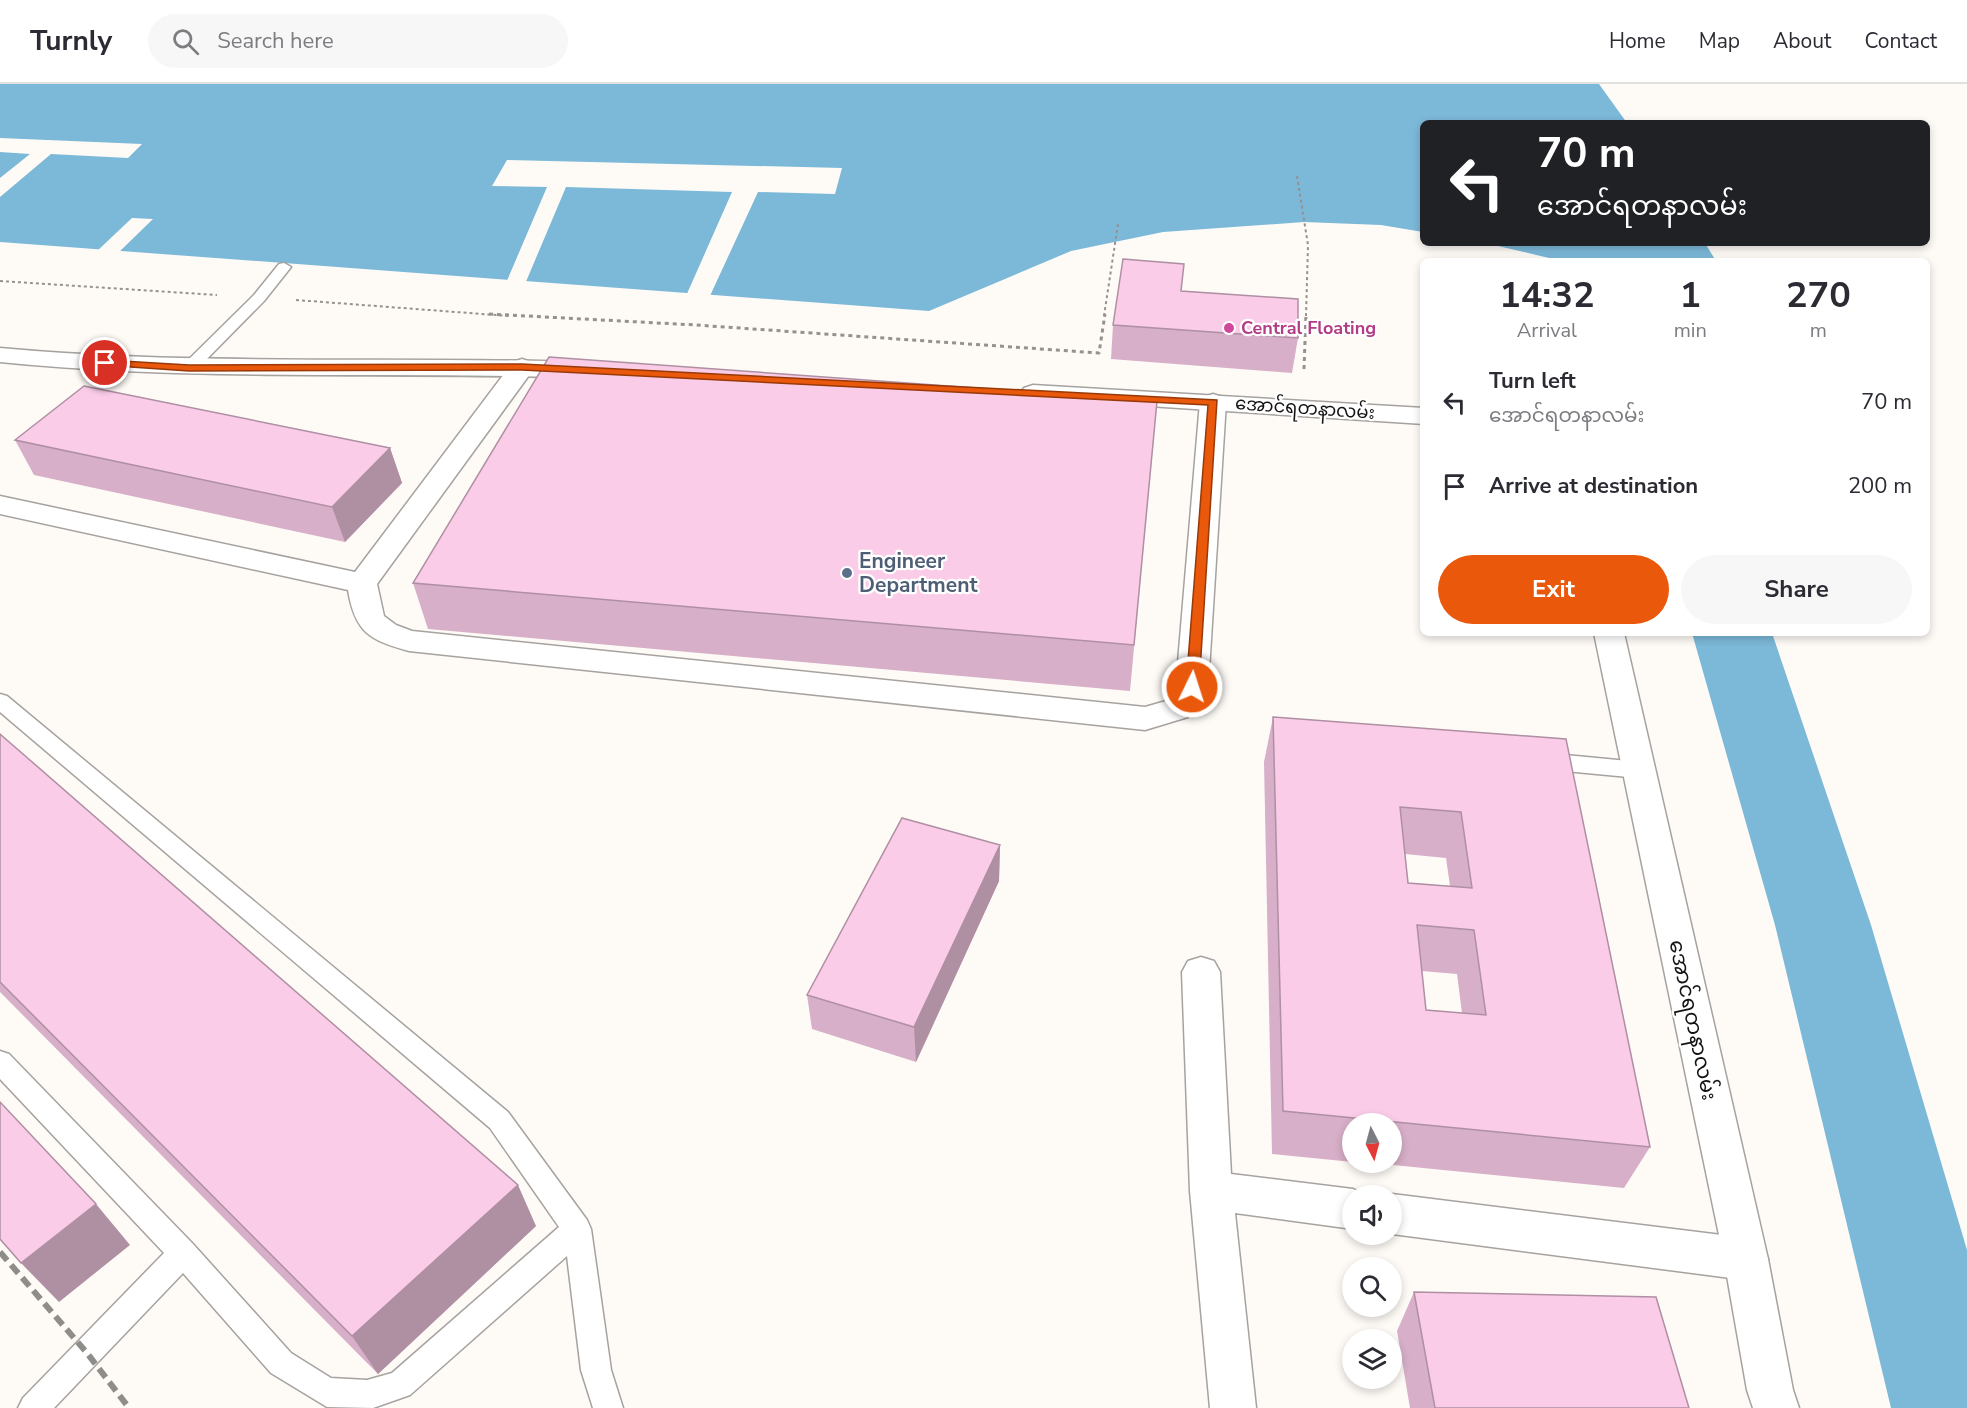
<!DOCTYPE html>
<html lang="en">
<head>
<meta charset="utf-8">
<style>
  body { margin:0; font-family:"Nunito Sans","Noto Sans Myanmar",sans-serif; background:#f7f7f7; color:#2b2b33; height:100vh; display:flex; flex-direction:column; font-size:22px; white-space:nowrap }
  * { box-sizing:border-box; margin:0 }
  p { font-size:20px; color:#7c7c81 }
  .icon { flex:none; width:33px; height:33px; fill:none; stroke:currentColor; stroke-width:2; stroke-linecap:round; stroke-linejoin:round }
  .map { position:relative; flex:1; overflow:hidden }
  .drawer { position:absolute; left:1420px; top:174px; width:510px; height:378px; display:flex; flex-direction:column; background:#fff; border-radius:9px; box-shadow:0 3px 9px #0003 }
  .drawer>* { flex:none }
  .top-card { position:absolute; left:1420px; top:36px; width:510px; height:126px; border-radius:9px; box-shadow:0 3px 9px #0003; background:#202124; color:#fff; overflow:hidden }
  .needle { width:39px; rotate:174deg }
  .buttons { position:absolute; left:1342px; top:1029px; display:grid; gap:12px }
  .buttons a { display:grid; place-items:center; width:60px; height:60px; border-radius:50%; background:#fff; box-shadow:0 3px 9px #0003; font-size:30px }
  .pin { position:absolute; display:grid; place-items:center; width:51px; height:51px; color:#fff; margin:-26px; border:3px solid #fff; border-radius:50%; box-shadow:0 2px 6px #0007 }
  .me { position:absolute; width:66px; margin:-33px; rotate:4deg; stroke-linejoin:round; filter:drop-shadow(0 0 4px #0008) }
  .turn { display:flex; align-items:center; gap:21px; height:126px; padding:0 18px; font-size:27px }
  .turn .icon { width:78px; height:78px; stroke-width:2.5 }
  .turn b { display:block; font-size:42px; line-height:51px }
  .eta { display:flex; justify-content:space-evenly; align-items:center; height:102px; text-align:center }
  .eta b { font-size:36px; font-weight:700; line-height:42px }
  .primary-button { display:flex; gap:12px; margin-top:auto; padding:12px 18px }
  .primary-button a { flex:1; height:69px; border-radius:36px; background:#ea580c; color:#fff; font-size:24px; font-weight:700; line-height:69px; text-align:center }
  .primary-button a+a { background:#f7f7f7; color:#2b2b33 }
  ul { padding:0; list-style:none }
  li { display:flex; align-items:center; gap:18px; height:84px; padding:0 18px }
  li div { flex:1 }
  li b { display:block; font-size:22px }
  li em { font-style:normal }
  header { display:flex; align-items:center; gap:36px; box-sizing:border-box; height:84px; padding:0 30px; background:#fff; border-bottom:2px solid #e1e1e2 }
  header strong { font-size:28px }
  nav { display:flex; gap:33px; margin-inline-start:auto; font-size:21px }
  .search { width:420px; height:54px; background:#f7f7f7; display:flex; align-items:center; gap:15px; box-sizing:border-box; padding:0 21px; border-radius:33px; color:#7c7c81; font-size:22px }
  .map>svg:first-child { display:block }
  .water { fill:#7cb8d8 }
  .pier { fill:#fefbf7 }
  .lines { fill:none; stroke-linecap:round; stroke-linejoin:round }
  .river { fill:#7cb8d8; fill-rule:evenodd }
  .service-casing { stroke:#a6a29f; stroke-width:3 }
  .minor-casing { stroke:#a6a29f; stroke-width:3 }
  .tertiary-casing { stroke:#a6a29f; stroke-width:3 }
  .path-far1 { stroke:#94918f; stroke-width:2; stroke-dasharray:3 3; stroke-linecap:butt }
  .path { stroke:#94918f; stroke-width:3; stroke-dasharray:4 4; stroke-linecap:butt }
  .service { fill:#fff; fill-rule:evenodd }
  .minor { fill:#fff; fill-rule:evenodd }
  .tertiary { fill:#fff; fill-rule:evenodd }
  .rail { stroke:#8f8d8a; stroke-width:6; stroke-dasharray:11 6; stroke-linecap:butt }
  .wall { fill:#d7afc8; fill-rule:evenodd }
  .shaded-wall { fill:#af8fa2 }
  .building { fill:#facce8; stroke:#af8fa2; stroke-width:1.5; fill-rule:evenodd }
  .route { fill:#ea580c; stroke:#983908; stroke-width:1.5 }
  .hotel-dot { fill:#d1479c; stroke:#fff; stroke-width:2 }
  .service-dot { fill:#5c6f8a; stroke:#fff; stroke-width:2 }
  .labels { text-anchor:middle; stroke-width:4.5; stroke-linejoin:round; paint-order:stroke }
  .far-hotel-label { font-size:18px; font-weight:bold; fill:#b23c85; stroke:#fff; text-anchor:start }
  .far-street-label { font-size:18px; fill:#151312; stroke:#fff }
  .service-label { font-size:21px; font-weight:bold; fill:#4e5e75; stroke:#fff; text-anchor:start }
  .street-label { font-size:21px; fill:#151312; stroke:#fff }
</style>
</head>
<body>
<header>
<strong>Turnly</strong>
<div class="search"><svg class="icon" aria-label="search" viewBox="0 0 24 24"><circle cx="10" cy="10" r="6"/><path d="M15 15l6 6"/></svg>Search here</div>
<nav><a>Home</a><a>Map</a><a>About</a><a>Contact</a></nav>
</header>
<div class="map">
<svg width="1967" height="1324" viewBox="0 0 1967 1324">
  <rect width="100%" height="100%" fill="#fefbf7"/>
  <!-- water -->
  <g class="water">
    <polygon points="0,0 1599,0 1627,39 1424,39 1423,148 1381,141 1304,138 1163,148 1071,167 929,227 0,158"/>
    <polygon points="1485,159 1705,159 1716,177 1562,177"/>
  </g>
  <!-- pier -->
  <g class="pier">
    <polygon points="0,54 142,60 128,74 51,70 0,113 0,94 30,70 0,68"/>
    <polygon points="507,76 842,84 835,110 758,108 709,214 686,212 732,108 566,103 525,200 506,199 547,103 492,102"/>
    <polygon points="132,134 153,135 117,170 96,168"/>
  </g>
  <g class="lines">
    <!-- river -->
    <polygon class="river" points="1692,549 1772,549 1871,841 1967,1166 1967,1324 1891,1324 1775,841"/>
    <!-- service casing -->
    <g class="service-casing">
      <g id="service">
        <polygon points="284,179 291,183 264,217 195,287 183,287 181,284 183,281 254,211 279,180"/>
        <polygon points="0,610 7,612 508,1028 587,1136 591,1145 611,1286 623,1324 593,1324 581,1286 567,1172 410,1311 373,1324 327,1323 271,1289 183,1189 54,1324 18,1324 23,1314 164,1169 0,995 0,967 9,970 193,1160 291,1269 331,1294 367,1296 392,1289 559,1143 490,1044 0,628"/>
        <polygon points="1544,669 1639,678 1647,680 1650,686 1647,692 1639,694 1544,685 1537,682 1533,677 1537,672"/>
      </g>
    </g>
    <!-- minor casing -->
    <g class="minor-casing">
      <g id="minor">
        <path d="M522,275L531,278L535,283L377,500L384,532L396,541L412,547L1145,623L1166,617L1176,602L1200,318L1204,313L1213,310L1222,313L1226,318L1208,603L1188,633L1145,646L409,567C369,556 355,548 348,506L0,430V412L355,488L513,278Z"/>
        <polygon points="1201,873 1214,877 1220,888 1231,1090 1353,1105 1368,1112 1353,1112 1353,1145 1235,1129 1256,1324 1210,1324 1190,1107 1182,888 1188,877"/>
        <polygon points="1392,1110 1746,1154 1761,1160 1768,1175 1761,1190 1746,1196 1392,1150 1392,1112 1389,1112"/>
      </g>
    </g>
    <!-- tertiary casing -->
    <g class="tertiary-casing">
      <g id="tertiary">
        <path d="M0,264C195,282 390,272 586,278L595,281L599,286L595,291L586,294C390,287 195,298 0,278Z"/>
        <polygon points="1033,301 1424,324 1424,340 1024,314 1020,309 1024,304"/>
        <polygon points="1594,549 1624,549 1768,1175 1793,1306 1799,1324 1753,1324 1747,1306 1724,1175"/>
      </g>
    </g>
    <!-- path-far1 -->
    <g class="path-far1">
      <polyline points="1297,92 1308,161 1306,232"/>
      <polyline points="0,197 217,211"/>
      <polyline points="296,216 509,232"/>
      <polyline points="1104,232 1118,140"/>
    </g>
    <!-- path -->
    <g class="path">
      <polyline points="489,230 696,241 1099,269 1105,230"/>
      <polyline points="1304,285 1306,230"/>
    </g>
    <!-- service -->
    <use href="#service" class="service"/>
    <!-- minor -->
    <use href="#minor" class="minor"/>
    <!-- tertiary -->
    <use href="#tertiary" class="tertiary"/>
    <!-- rail -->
    <polyline class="rail" points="0,1168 87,1269 129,1324"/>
  </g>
  <!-- wall -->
  <g class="wall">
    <polygon points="1113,241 1298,254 1292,289 1111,275"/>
    <polygon points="1157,317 1130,607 428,545 413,499"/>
    <polygon points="15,356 390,364 402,399 345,458 34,391"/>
    <path d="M1273,633L1566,655L1650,1063L1624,1104L1363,1078H1392V1040H1353V1078L1272,1070L1264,678ZM1405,770L1446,774L1450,802L1408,799ZM1422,887L1457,890L1462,929L1426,926Z"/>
    <polygon points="0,650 536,1142 378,1290 0,908"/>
    <polygon points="1000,761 999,797 916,978 812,945 807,911"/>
    <polygon points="1414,1208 1689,1324 1410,1324 1397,1247"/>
  </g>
  <!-- shaded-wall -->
  <g class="shaded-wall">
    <polygon points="390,364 402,399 345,458 332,423"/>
    <polygon points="1000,761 999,797 916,978 914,943"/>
    <polygon points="518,1101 536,1142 378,1290 352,1252"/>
    <polygon points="96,1120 130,1161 59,1218 21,1179"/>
  </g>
  <!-- building -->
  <g class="building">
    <polygon points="1123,175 1184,180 1181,207 1298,215 1298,254 1113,241"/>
    <polygon points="549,273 1157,317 1134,561 413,499"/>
    <polygon points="84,302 390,364 332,423 15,356"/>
    <path d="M1273,633L1566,655L1650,1063L1283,1027ZM1400,723L1461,728L1472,804L1408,799ZM1417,841L1474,846L1486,931L1426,926Z"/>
    <polygon points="0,650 518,1101 352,1252 0,898"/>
    <polygon points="902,734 1000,761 914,943 807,911"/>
    <polygon points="0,1018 96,1120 21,1179 0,1155"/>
    <polygon points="1414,1208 1656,1213 1689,1324 1435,1324"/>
  </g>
  <!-- route -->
  <polygon class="route" points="105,276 189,281 522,280 1217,316 1199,603 1192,608 1186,603 1208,321 522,286 189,287 102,281 102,277"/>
  <!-- markers -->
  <circle class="hotel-dot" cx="1229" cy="244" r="6"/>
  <circle class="service-dot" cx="847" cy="489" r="6"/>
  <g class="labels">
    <!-- far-hotel labels -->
    <g class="far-hotel-label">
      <text x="1241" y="250">Central Floating</text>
    </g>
    <!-- far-street labels -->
    <g class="far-street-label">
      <text transform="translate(1305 324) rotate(4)" y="6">အောင်ရတနာလမ်း</text>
    </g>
    <!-- service labels -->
    <g class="service-label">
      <text x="859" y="484">Engineer<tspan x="859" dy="24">Department</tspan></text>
    </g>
    <!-- street labels -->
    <g class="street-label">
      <text transform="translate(1693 936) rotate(78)" y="7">အောင်ရတနာလမ်း</text>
    </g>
  </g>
</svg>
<div class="buttons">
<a><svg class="needle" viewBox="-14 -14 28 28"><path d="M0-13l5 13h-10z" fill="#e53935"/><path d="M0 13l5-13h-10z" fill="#7c7c81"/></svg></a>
<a><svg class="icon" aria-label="sound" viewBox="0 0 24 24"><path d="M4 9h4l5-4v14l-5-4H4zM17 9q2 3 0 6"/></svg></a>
<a><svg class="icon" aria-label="search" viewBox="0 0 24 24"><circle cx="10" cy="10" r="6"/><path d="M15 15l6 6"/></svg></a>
<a><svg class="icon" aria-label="layers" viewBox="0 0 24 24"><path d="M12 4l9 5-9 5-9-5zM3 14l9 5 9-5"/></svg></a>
</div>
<div class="pin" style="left:105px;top:279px;background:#d93025"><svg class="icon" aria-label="arrive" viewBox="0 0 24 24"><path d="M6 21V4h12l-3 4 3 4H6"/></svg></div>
<svg class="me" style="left:1192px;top:603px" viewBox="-20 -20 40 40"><circle r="17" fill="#ea580c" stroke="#fff" stroke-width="3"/><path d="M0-11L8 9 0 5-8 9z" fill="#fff"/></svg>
<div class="top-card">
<div class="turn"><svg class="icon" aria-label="left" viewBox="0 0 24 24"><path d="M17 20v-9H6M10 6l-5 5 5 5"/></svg><div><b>70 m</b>အောင်ရတနာလမ်း</div></div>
</div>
<section class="drawer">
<div class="eta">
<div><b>14:32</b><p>Arrival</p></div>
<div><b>1</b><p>min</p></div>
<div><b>270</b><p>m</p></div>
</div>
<ul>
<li><svg class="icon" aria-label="left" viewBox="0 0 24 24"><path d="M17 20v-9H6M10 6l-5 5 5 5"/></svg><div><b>Turn left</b><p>အောင်ရတနာလမ်း</p></div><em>70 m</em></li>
<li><svg class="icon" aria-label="arrive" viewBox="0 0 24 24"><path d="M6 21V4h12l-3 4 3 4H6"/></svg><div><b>Arrive at destination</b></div><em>200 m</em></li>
</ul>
<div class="primary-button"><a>Exit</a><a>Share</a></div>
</section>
</div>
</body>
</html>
